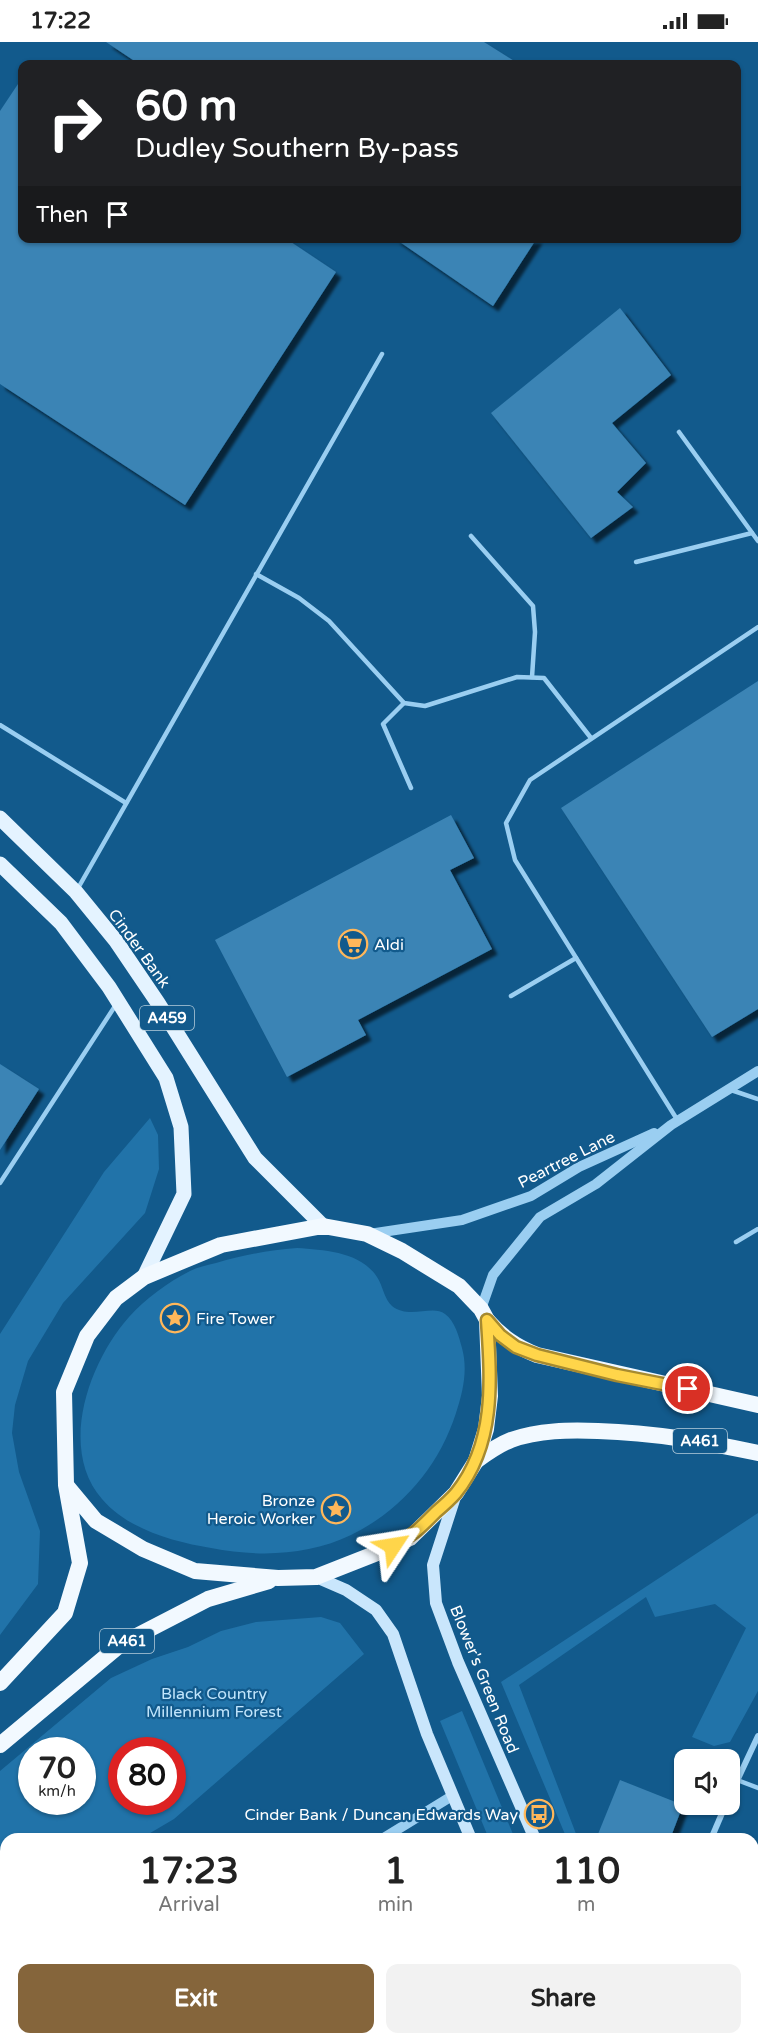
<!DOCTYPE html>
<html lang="en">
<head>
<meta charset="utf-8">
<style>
  body { margin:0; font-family:"Varela Round",sans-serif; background:#f2f2f2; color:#222; height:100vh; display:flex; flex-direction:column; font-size:22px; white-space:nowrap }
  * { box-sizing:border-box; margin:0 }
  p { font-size:20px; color:#767676 }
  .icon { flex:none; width:33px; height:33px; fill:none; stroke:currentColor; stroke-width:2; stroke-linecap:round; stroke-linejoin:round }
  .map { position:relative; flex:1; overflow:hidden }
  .side { position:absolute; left:0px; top:1791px; width:759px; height:212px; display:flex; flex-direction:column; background:#fff; border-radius:18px 18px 0 0; box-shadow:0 2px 4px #0004 }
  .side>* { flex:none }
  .banner { position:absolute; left:18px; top:18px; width:723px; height:183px; border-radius:12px; box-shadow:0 2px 4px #0004; background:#202124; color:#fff; overflow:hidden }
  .tools { position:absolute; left:674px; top:1707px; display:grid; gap:12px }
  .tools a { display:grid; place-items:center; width:66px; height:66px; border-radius:12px; background:#fff; box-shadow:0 2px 4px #0004; font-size:30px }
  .speed { position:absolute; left:18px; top:1695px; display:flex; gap:12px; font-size:30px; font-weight:700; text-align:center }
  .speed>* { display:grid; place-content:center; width:78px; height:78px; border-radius:50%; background:#fff; box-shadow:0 2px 4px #0004; line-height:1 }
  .speed small { font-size:15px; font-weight:400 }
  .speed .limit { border:9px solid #d22; background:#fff; color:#111 }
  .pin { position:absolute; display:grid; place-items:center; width:51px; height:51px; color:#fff; margin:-26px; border:3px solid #fff; border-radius:50%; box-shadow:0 2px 6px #0007 }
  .me { position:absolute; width:66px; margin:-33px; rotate:57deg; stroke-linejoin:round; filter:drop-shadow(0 0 4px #0008) }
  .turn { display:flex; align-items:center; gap:21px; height:126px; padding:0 18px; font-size:27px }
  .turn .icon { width:78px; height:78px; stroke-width:2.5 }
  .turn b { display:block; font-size:42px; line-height:51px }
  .then { display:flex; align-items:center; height:57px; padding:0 18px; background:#0003; gap:12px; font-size:22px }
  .eta { display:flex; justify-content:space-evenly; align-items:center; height:102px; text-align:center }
  .eta b { font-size:36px; font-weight:700; line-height:42px }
  .primary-button { display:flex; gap:12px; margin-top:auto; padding:12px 18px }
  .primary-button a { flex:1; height:69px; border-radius:12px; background:#85653b; color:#fff; font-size:24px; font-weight:700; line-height:69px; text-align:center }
  .primary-button a+a { background:#f2f2f2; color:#222 }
  .status { display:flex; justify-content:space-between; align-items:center; height:42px; padding:0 30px; background:#fff; direction:ltr }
  .status svg { height:16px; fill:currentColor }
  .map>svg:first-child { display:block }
  .green { fill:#2173a9; fill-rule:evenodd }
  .building { fill:#3b84b5; filter:url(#shadow) }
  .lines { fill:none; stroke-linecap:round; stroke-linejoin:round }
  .service { stroke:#9acef1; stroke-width:4.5 }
  .minor { stroke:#9acef1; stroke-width:6 }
  .tertiary { stroke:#9acef1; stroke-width:10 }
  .secondary { stroke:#c9e6fc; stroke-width:12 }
  .primary { stroke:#e4f3ff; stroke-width:15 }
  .trunk { stroke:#f2f9ff; stroke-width:16 }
  .route-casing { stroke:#a68a30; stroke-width:15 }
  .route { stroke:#ffd54a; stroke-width:10 }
  .labels { text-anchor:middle; stroke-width:4.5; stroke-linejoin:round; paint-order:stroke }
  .shield { fill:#125a8c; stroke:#b8cedc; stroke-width:1.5 }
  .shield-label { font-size:15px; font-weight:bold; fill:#fff }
  .poi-label { font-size:16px; fill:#fff; stroke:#125a8c; text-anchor:start }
  .street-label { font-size:16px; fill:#fff; stroke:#125a8c }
  .park-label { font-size:16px; fill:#c1e5fc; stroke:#125a8c }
</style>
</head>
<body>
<div class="status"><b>17:22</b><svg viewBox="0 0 49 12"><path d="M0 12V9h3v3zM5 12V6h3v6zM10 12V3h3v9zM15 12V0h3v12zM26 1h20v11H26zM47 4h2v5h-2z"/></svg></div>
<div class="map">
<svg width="758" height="2002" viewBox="0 0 758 2002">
  <defs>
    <filter id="shadow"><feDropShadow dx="5.5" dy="5.5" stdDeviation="1.5" flood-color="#0009"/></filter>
  </defs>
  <rect width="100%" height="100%" fill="#125a8c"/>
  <!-- green -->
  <g class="green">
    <polygon points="150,1076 158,1093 159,1127 145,1171 63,1261 28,1319 15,1363 12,1391 19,1430 40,1489 38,1542 0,1593 0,1292 104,1130"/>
    <path d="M297,1206C325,1208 361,1210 377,1235C383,1244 384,1257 392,1264C410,1278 432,1262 445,1272C455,1279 459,1295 462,1306C468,1328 463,1350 456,1371C439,1424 402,1468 351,1493C307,1514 258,1515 211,1506C174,1500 127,1487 102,1457C58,1406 89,1320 129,1275C145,1257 168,1240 190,1229C198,1225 208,1223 216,1221C244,1213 269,1208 297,1206Z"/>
    <polygon points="758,1471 758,1649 730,1700 714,1704 692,1695 746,1586 715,1562 655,1575 646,1555 519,1643 578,1797 567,1797 501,1640"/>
    <path d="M321,1575L340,1581L364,1612L174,1777L140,1797H6V1875L0,1879V1729L111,1636L152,1617L188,1605L221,1589L256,1580ZM32,1708H82V1760H32ZM122,1708H172V1760H122Z"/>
    <polygon points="462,1669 515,1797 489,1797 440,1679"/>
    <polygon points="45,1997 45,1996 122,1997 116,2002 39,2002"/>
  </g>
  <!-- building -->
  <g class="building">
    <polygon points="106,0 484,0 519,22 139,22"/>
    <polygon points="22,36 22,196 285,196 336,230 185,463 0,342 0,69"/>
    <polygon points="394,196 537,196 493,264"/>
    <polygon points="620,266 671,333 612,381 646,421 617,450 633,465 591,496 491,371"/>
    <polygon points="758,639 758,967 712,995 561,766"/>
    <polygon points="451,773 474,816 450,828 492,907 358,978 366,993 287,1035 215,898"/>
    <polygon points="0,1022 39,1047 0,1108"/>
    <polygon points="620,1738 683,1763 670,1797 596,1797"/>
    <polygon points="753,1811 758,1814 758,1876 753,1874"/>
    <polygon points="753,1958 758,1959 758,2002 728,2002 729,1996 753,1996"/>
    <polygon points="213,1996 459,1996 463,2002 217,2002"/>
  </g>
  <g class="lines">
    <!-- service -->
    <g class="service">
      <polyline points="679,390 758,499"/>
      <polyline points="471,494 533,564 535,590 532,635"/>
      <polyline points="636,520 752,491"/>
      <polyline points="256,532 299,556 329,579 404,661 425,664 517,635 544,636 591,696"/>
      <polyline points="404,661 383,682 411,746"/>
      <polyline points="0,683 126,761"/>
      <polyline points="77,848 382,312"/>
      <polyline points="511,954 576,916"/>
      <polyline points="731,1048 758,1057"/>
      <polyline points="678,1079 515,818 506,781 530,738 758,585"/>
      <polyline points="0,1141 117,961"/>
      <polyline points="736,1200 758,1187"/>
      <polyline points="737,1738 758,1746"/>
      <polyline points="757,1888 758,1889"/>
      <polyline points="753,1950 758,1951"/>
    </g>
    <!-- minor -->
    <g class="minor">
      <polyline points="729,1756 758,1694"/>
      <polyline points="711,1797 726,1762"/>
      <polyline points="647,2002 650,1996"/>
    </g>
    <!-- tertiary -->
    <g class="tertiary">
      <polyline points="369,1192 462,1178 531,1154 579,1125 654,1091"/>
      <polyline points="481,1267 493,1233 540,1175 596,1142 671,1083 758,1029"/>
      <polyline points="382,1797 452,1754"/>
      <polyline points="148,2002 154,1996"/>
    </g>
    <!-- secondary -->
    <g class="secondary">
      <polyline points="455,1455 433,1523 436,1561 458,1620 535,1797"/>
      <polyline points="316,1535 346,1548 376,1568 393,1592 427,1692 471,1797"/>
      <polyline points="557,1996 559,2002"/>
      <polyline points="621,1996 624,2002"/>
    </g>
    <!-- primary -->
    <g class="primary">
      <polyline points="0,776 76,850 116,899 158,961 255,1116 323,1184"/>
      <polyline points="0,822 61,881 109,945 166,1036 181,1085 184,1152 144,1235"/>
    </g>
    <!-- trunk -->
    <g class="trunk">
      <path d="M487,1278C502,1295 516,1305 537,1313L758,1363"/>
      <path d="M476,1419C487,1411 498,1403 511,1398C539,1388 569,1388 598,1389C655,1391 702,1399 758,1411"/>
      <polyline points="0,1641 65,1571 80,1521 66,1443 64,1350 87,1294 116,1256 144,1235 221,1203 323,1184 367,1192 402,1209 459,1244 481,1267 487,1278 490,1354 486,1387 476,1419 456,1451 410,1496 377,1511 316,1535 278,1536 195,1529 143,1507 96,1479 66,1443"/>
      <polyline points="0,1703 121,1602 208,1557 269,1539"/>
    </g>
  </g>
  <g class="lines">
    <!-- route casing -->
    <g class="route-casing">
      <path id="route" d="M393,1504C412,1495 422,1484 436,1470C443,1464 450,1458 456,1451C496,1401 491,1338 487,1278L500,1293L516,1305L537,1313L617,1333L688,1347"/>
    </g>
    <!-- route -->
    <use href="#route" class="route"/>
  </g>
  <!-- icons -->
  <defs>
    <g id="supermarket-ring" transform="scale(1.5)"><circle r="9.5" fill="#125a8c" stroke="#ffb75a" stroke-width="1.5"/><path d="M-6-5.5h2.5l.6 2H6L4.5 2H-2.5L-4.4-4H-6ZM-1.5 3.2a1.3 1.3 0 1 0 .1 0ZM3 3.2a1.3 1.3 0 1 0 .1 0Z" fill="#ffb75a"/></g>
    <g id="sight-ring" transform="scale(1.5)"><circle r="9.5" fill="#125a8c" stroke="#ffb75a" stroke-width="1.5"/><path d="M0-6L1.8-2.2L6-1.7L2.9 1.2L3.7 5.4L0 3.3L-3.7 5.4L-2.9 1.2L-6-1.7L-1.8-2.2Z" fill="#ffb75a"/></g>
    <g id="bus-ring" transform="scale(1.5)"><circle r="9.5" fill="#125a8c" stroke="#ffb75a" stroke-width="1.5"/><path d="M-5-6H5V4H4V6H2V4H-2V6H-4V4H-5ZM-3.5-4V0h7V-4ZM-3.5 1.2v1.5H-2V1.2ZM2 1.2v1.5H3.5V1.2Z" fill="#ffb75a"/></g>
  </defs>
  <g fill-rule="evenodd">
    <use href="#supermarket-ring" x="353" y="902"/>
    <use href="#sight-ring" x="175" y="1276"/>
    <use href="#sight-ring" x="336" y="1467"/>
    <use href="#bus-ring" x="539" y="1772"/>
  </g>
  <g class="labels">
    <!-- shield labels -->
    <g class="shield">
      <rect x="140" y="964" width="54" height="24" rx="4.5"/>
      <rect x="673" y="1387" width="54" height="24" rx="4.5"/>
      <rect x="100" y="1587" width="54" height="24" rx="4.5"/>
    </g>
    <g class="shield-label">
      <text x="167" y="981">A459</text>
      <text x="700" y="1404">A461</text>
      <text x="127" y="1604">A461</text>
    </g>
    <!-- poi labels -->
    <g class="poi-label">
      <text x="374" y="908">Aldi</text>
      <text x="196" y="1282">Fire Tower</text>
      <text x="315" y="1464" text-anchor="end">Bronze<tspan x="315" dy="18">Heroic Worker</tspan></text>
      <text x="518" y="1778" text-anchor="end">Cinder Bank / Duncan Edwards Way</text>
    </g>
    <!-- street labels -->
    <g class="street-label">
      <text transform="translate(140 906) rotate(54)" y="6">Cinder Bank</text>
      <text transform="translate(566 1117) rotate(-27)" y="6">Peartree Lane</text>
      <text transform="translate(485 1637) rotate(68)" y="6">Blower's Green Road</text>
    </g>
    <!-- park labels -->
    <g class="park-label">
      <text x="214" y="1657">Black Country<tspan x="214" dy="18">Millennium Forest</tspan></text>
    </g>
  </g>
</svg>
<div class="tools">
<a><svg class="icon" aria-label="sound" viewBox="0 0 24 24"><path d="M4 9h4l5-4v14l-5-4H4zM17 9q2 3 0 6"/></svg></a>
</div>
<div class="speed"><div>70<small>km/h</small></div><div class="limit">80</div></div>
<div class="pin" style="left:688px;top:1347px;background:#d93025"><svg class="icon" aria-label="arrive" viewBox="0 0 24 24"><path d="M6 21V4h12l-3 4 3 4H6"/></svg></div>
<svg class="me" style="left:393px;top:1504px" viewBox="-20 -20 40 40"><path d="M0-17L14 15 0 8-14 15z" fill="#ffd54a" stroke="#fff" stroke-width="4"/></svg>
<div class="banner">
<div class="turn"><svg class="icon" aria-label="right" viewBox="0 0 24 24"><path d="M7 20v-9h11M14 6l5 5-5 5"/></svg><div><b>60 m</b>Dudley Southern By-pass</div></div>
<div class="then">Then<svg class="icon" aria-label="arrive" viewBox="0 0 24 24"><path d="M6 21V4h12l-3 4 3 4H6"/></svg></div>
</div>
<section class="side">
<div class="eta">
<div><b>17:23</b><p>Arrival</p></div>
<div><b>1</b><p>min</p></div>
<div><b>110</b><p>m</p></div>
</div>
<div class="primary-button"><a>Exit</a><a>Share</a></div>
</section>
</div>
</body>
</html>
